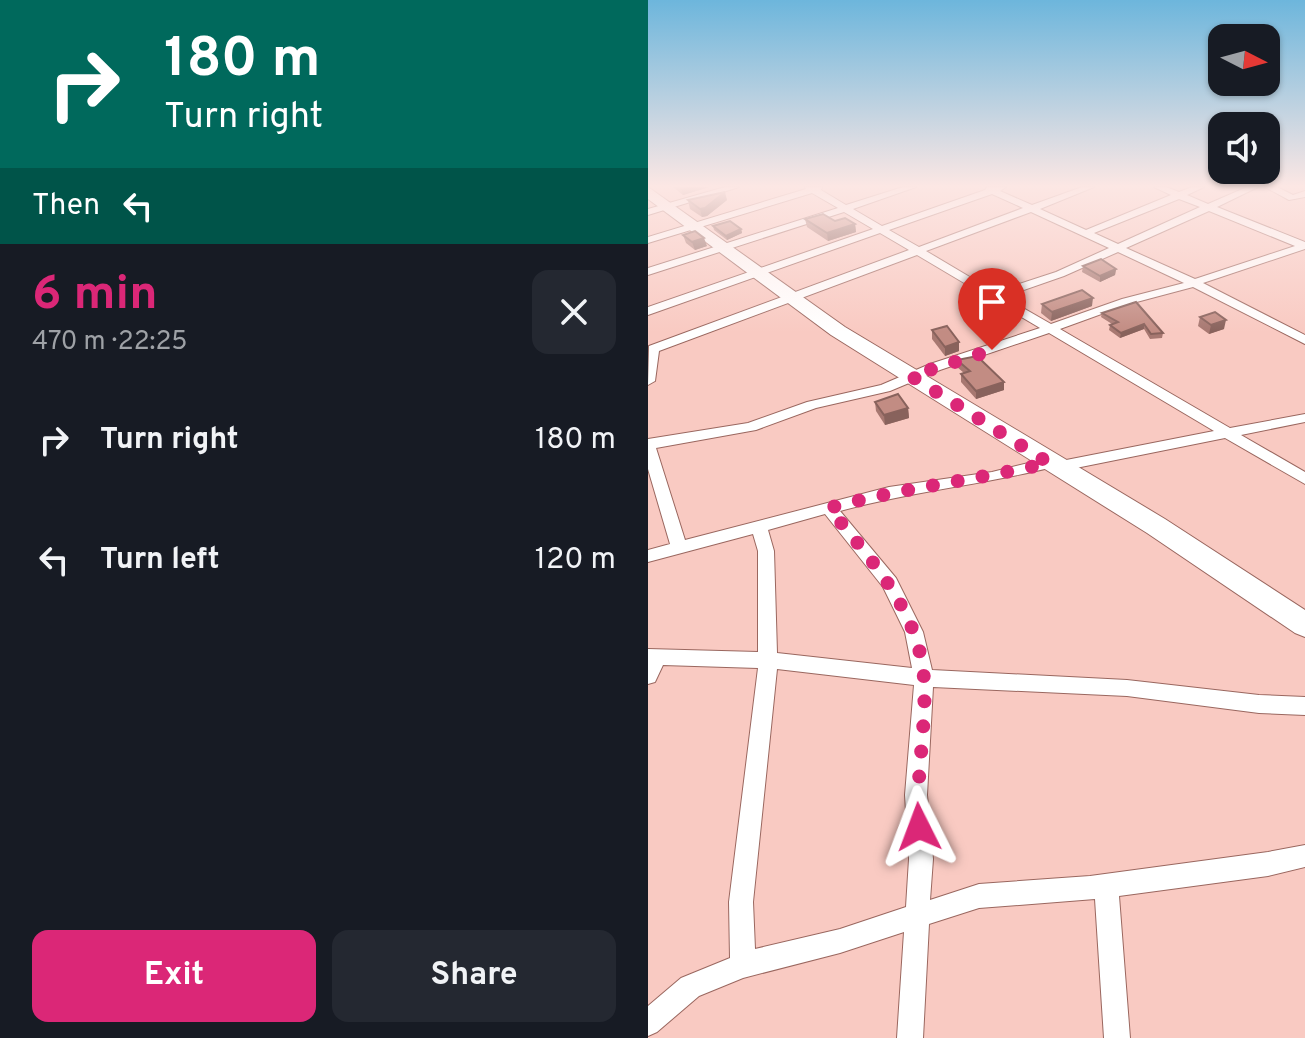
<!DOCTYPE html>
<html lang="en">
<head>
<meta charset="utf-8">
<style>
  body { margin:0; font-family:Overpass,sans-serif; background:#242831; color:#f1f3f6; height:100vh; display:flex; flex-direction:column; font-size:30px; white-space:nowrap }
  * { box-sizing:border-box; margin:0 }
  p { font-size:26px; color:#9ea1a6 }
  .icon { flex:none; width:44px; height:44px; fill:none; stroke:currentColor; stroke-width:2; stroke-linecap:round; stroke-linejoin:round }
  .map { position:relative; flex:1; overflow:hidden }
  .side { display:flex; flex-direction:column; background:#171b24; width:648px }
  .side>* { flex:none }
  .banner { background:#00695c; color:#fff; overflow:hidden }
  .needle { width:52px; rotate:96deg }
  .fabs { position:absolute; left:560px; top:24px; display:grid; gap:16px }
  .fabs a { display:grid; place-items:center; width:72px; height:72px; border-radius:16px; background:#171b24; box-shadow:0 2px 6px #0004; font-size:40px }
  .pin { position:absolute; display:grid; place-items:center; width:68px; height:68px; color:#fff; margin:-82px -34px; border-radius:50% 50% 50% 0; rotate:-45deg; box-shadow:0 0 8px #0007 }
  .pin .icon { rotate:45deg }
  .me { position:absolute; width:88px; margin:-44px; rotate:357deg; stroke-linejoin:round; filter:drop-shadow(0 0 6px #0008) }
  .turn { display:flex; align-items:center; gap:28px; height:168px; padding:0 32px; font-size:36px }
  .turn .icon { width:104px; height:104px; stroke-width:2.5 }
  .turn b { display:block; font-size:56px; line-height:68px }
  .then { display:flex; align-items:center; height:76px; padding:0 32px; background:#0003; gap:16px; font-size:30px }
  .round { display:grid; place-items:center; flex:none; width:84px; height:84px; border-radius:16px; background:#242831 }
  .overview { display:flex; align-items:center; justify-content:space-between; height:136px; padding:0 32px }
  h1 { font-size:48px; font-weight:700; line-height:60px; color:#db2777 }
  .cta { display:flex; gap:16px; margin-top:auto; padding:16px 32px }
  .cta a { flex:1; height:92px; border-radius:16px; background:#db2777; color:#fff; font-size:32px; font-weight:700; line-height:92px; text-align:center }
  .cta a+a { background:#242831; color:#f1f3f6 }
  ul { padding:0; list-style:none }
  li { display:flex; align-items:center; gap:24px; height:120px; padding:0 32px }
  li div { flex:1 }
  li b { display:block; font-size:30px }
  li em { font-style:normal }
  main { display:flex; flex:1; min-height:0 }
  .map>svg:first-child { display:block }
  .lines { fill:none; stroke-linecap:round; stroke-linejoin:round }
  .minor-casing { stroke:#9a675f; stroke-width:2 }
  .primary-casing { stroke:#9a675f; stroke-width:2 }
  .minor { fill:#fff; fill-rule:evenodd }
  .primary { fill:#fff; fill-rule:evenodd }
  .wall { fill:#a77871 }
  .shaded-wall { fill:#88625c }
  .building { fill:#c28c83; stroke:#88625c; stroke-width:2 }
  .route { stroke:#db2777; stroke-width:14; stroke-dasharray:0 25.2 }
</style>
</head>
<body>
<main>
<section class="side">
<div class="banner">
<div class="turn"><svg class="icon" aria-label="right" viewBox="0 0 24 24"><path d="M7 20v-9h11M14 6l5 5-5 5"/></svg><div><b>180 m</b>Turn right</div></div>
<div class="then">Then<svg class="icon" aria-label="left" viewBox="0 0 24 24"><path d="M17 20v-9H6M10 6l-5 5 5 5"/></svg></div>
</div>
<div class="overview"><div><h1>6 min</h1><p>470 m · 22:25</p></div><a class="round"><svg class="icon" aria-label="close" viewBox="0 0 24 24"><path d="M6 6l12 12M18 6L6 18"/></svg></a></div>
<ul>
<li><svg class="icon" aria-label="right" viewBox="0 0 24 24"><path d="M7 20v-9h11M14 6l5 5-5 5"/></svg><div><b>Turn right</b></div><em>180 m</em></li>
<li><svg class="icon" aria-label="left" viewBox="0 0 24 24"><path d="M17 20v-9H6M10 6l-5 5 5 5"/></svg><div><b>Turn left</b></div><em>120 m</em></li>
</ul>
<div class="cta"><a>Exit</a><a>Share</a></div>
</section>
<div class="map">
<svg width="657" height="1038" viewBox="0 0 657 1038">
  <rect width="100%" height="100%" fill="#f9cac2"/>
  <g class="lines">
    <!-- minor casing -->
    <g class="minor-casing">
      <g id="minor">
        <polygon points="77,187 91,187 0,215 0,209"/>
        <path d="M157,187H174L173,190L198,205L255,187H268L205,209L234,226L337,190L339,187H358L352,191L384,205L434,187H446L392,209L438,230L523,195L506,187H518L531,192L544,187H556L539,195L560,204L599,187H610L569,207L657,242V249L555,283L657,335V344L545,287L481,304L412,329L582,428L657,414V422L593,435L657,472V484L577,438L408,472L401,468C332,485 261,492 192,511L248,578L275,632L284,670L479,680L611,695L657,697V715L611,713L479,696L285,687L279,795L285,859L282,900L331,884L442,876L620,852L657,845V867L620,876L471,896L482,1038H456L447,899L331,908L281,924L275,1038H249L256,932L192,953L95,978L51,996L9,1032L0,1036V1006L33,978L82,958L81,902L110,668L15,665L7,682L0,684V649L110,652V551L105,534L0,562V550L22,544L0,469V439L100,423L159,402L233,385L282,364L392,328L269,255L11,351L7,381L0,385L1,346L261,250L232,233L0,315V307L225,229L196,212L0,275V268L190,208L164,193L0,243V237L158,189ZM344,194L375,208L271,247L241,230ZM531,199L552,207L470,244L446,233ZM561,211L647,246L547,279L478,248ZM383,212L461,248L408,272L347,292L278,251ZM470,252L536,283L474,299L403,324L356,297L416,276ZM401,333L566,431L408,462L401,458L344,472L241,487L37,540L8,448L108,430L168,408L242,391L292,370ZM177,514L235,587L257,632L264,668L129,653L126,551L120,530ZM129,669L266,685L257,795L261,859L258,907L192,929L107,949L105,902Z"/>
        <polygon points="617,187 629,187 645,195 657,191 657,197 641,200"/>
      </g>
    </g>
    <!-- primary casing -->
    <g class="primary-casing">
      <polygon id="primary" points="0,187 197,327 517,519 657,610 657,637 647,633 499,533 183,335 0,199"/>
    </g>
    <!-- minor -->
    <use href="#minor" class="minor"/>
    <!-- primary -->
    <use href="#primary" class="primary"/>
  </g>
  <!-- wall -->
  <g class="wall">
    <polygon points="25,187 61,187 35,195"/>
    <polygon points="40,200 79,200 59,216 54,217 42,209"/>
    <polygon points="157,219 187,221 207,224 208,232 180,241 159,227"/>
    <polygon points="65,226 93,229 94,233 79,240 66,230"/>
    <polygon points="35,235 59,246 47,250 38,243"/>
    <polygon points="435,266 468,269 467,275 452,282 434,272"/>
    <polygon points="488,302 515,333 514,338 502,339 496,329 472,338 461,330 462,325 464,324 453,317 454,313"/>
    <polygon points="394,304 444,306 403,321 393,313"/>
    <polygon points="552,317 576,329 561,334 550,326"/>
    <polygon points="284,330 311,351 297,356 284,339"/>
    <polygon points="309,360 356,382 356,390 328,399 313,382 313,374 316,373 309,367"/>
    <polygon points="227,402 260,408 261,418 237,425 228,411"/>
  </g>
  <!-- shaded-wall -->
  <g class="shaded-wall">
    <polygon points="41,187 61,187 35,195 33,189"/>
    <polygon points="77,192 79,200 59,216 54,217 52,209"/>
    <polygon points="207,224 208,232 180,241 179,233"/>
    <polygon points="93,229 94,233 79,240 78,236"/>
    <polygon points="56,238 59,246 47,250 44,242"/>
    <polygon points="468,269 467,275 452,282 452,276"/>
    <polygon points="445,298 444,306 403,321 404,312"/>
    <polygon points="578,320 576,329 561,334 563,325"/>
    <polygon points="496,324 496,329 472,338 473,333"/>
    <polygon points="311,342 311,351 297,356 297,347"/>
    <polygon points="356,382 356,390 328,399 328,391"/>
    <polygon points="260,408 261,418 237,425 236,415"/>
  </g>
  <!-- building -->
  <g class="building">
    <polygon points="77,192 57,208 52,209 40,200"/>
    <polygon points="175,214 187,221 197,218 207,224 179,233 157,219"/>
    <polygon points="82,221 93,229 78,236 65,226"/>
    <polygon points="47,231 56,238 44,242 35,235"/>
    <polygon points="453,259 468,269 452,276 435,266"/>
    <polygon points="434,290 445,298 404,312 394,304"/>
    <polygon points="488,302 515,333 503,334 496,324 473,333 462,325 470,322 454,313"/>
    <polygon points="567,312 578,320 563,325 552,317"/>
    <polygon points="299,326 311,342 297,347 284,330"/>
    <polygon points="329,356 356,382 328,391 313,374 322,371 309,360"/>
    <polygon points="250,394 260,408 236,415 227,402"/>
  </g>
  <!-- sky -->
  <linearGradient id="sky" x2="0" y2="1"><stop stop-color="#6db6dc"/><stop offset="0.56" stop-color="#fce7e4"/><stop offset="1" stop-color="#fce7e4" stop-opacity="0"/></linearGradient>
  <rect width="657" height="332" fill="url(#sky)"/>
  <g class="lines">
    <!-- route -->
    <path class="route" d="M271,827C267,777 279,727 276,679C271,610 222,559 181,508C254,488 328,480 401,463L263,376L344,350"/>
  </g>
</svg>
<div class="fabs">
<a><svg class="needle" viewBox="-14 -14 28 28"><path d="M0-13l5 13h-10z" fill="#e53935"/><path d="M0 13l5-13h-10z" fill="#9ea1a6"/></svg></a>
<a><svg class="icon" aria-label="sound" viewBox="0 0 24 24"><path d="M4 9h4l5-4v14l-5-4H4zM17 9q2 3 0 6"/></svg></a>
</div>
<div class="pin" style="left:344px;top:350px;background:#d93025"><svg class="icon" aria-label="arrive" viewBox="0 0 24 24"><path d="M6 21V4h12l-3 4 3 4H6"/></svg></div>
<svg class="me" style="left:271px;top:827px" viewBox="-20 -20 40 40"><path d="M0-17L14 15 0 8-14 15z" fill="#db2777" stroke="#fff" stroke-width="4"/></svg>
</div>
</main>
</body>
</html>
